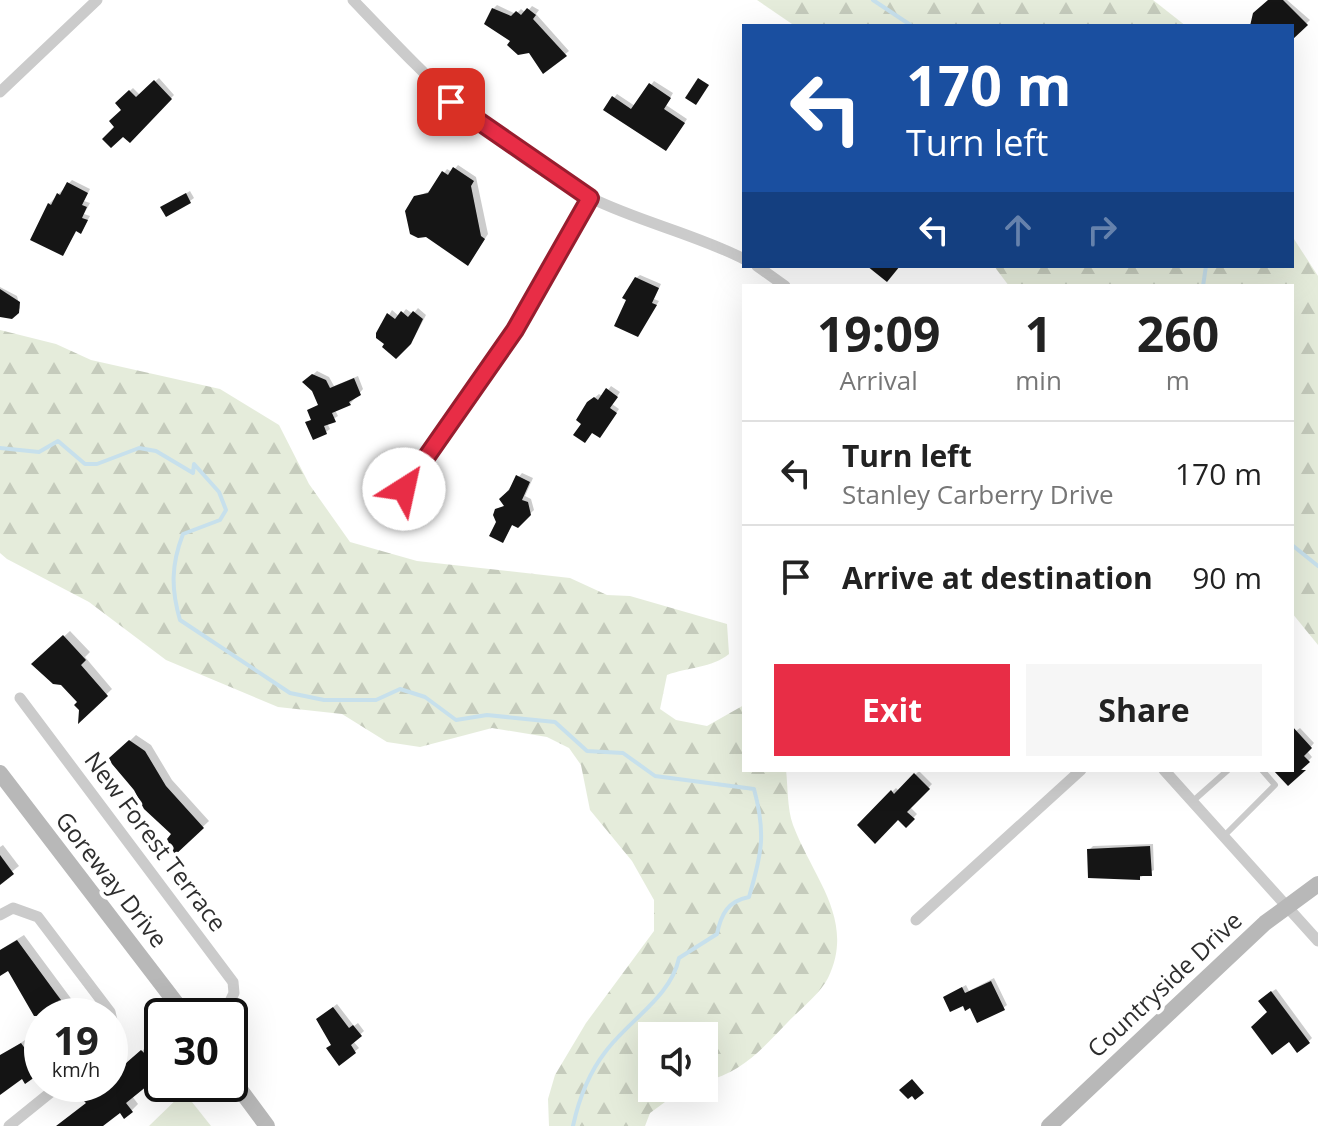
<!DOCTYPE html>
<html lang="en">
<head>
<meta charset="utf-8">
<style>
  body { margin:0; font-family:"Open Sans",sans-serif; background:#f6f6f6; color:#222; height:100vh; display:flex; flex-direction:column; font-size:30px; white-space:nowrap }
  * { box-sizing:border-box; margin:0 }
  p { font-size:26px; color:#767676 }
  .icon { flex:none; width:44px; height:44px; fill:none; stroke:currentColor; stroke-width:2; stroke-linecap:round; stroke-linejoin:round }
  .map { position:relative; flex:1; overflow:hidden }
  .details { position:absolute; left:742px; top:284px; width:552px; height:488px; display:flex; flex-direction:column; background:#fff; border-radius:0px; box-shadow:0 8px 32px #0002 }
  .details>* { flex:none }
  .hud { position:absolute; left:742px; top:24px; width:552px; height:244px; border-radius:0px; box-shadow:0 8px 32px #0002; background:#1a4fa0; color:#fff; overflow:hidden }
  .controls { position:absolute; left:638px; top:1022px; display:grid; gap:16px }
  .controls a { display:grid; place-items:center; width:80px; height:80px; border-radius:0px; background:#fff; box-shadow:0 8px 32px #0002; font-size:40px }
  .speed { position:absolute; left:24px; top:998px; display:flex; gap:16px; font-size:40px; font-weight:700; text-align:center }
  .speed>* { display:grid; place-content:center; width:104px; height:104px; border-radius:50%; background:#fff; box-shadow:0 8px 32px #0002; line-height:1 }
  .speed small { font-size:20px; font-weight:400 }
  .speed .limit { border:4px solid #111; border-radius:12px; background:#fff; color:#111 }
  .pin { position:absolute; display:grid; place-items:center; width:68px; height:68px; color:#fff; margin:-34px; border-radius:16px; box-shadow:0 4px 12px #0006 }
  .me { position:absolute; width:88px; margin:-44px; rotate:35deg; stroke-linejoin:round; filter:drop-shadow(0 0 6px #0008) }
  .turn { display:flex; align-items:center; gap:28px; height:168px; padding:0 32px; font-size:36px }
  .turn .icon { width:104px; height:104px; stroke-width:2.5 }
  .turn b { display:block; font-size:56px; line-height:68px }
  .lanes { display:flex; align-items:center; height:76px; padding:0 32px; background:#0003; justify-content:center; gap:40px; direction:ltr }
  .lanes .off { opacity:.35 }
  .eta { display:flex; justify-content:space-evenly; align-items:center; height:136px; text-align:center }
  .eta b { font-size:48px; font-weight:700; line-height:56px }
  .button { display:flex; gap:16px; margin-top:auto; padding:16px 32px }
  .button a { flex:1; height:92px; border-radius:0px; background:#e82d46; color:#fff; font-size:32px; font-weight:700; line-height:92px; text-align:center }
  .button a+a { background:#f6f6f6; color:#222 }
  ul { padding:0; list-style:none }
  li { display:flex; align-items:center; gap:24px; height:104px; padding:0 32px; border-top:2px solid #e0e0e0 }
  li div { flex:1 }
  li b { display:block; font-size:30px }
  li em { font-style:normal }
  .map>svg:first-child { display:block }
  .green { fill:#e5ecdb }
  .forest { fill:url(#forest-firs) }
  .shadow { fill:#0003 }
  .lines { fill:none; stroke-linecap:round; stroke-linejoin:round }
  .stream { stroke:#c7e0ec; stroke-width:4 }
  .building { fill:#151515 }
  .lane { stroke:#cbcbcb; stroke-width:6 }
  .street { stroke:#cbcbcb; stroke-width:11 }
  .secondary { stroke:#b8b8b8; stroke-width:16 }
  .route-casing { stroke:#971d2e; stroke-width:20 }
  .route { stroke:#e82d46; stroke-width:14 }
  .labels { text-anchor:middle; stroke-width:8; stroke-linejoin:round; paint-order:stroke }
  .street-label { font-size:24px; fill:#2e2e2e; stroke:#fff }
</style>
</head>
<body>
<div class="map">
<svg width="1318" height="1126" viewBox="0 0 1318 1126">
  <defs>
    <pattern id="forest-firs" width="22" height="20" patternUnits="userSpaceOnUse" patternTransform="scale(2)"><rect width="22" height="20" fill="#e5ecdb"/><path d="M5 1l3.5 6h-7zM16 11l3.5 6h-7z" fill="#c5cbbc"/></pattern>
  </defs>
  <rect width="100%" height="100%" fill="#fff"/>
  <!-- green -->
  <polygon class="green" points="184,1092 211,1126 149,1126"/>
  <!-- forest -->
  <g class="forest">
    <polygon points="757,0 1153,0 1186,26 795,26"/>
    <polygon points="1292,236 1318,276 1318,645 1292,613 1292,286 1009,286 994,266 1292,266"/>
    <path d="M0,330L56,344L91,360L220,389L279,425L309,484L350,542L417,561L570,578L607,595L630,596L727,624L729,654C712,668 688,667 667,675L660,709L676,720L707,726L744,705V770H786C788,787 787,808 793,825C813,878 856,920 828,978C820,994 799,1010 787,1023C760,1051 742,1072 704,1082V1036H652V1088H684L650,1113L645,1126H549L548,1099L555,1075L586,1023L654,931V900L632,861L590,810L581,765L569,748L547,737L492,728L420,747L387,742L342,714L278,707L166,660L89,602L7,559L0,553Z"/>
  </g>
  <!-- shadow -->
  <g class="shadow">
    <polygon points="1271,0 1287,0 1310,20 1292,37 1292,26 1254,26"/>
    <polygon points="497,5 516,14 521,9 526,13 532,6 539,10 536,14 569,51 544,71 530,51 513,41 493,9"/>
    <polygon points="159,78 174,95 130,141 117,127 124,110 117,103 133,88 140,95"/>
    <polygon points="654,81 673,93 666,105 687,119 670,145 614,98 617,94 635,106"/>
    <polygon points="458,165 476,177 488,234 471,260 416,197 432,190 447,169 452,172"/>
    <polygon points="72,180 90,189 84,201 90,203 84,214 90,216 81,232 77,230 63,254 49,204"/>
    <polygon points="190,191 194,198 190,201 163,207"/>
    <polygon points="640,275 661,284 654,299 659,301 641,331 636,278"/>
    <polygon points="0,287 17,296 20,308 13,316 0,314"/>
    <polygon points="418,308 426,315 414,338 396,356 378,334 392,310 400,317 406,309 413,314"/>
    <polygon points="317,371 329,377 334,386 358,376 363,389 350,404 335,410 338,416 327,423 330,429 326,432 308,423 313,418 309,410 320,404 314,389 305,382"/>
    <polygon points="611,386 620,392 612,404 619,409 603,432 584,423 593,399 599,394 603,397"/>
    <polygon points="522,473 533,478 525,496 531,499 534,510 518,525 513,523 503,541 497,510 506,505 504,495"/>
    <polygon points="70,631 90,652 85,657 112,689 80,719 80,702 62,683 34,664"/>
    <polygon points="1300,728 1314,743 1307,751 1312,757 1301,768 1303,770 1276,770 1292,770 1292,734"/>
    <polygon points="136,735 151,745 172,780 209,821 176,852 174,834 146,808 112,758"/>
    <polygon points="919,771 932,784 910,807 917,814 906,825 898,817 859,825 896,788 899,791"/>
    <polygon points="1153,844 1154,870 1139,878 1089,850 1093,846"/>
    <polygon points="3,845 19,866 0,881 0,847"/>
    <polygon points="24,935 84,1016 42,1016 42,1023 8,968 0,973 0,950"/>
    <polygon points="994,978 1007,1005 1003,1008 971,1006 945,997 966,985 969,991"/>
    <polygon points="1276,989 1312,1038 1308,1042 1270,1012 1264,997"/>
    <polygon points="337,1004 354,1026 358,1023 364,1031 353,1041 359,1048 340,1063 322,1016"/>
    <polygon points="28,1038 42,1058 42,1069 26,1081 22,1076 0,1094 0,1057"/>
    <polygon points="148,1045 162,1058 162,1082 148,1084 132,1096 138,1104 132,1110 124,1116 120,1111 101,1126 57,1126 88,1103 86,1100 92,1094 110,1084"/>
  </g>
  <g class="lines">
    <!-- stream -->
    <g class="stream">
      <polyline points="873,0 912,26"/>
      <polyline points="1203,286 1206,266"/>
      <path d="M0,448L39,452L58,441L85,464H97L139,448L156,451L193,473L194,464L219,492L226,510L220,520L183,534C171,565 171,589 180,620L290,693L324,700H376L400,689L425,697L456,720L487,715L555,722L587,751L623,753L655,776L754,789C766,833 762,853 749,897C728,901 721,914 717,934L679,958C671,997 629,1020 606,1051C588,1074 579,1098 573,1126"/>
      <polyline points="1292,545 1318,566"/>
    </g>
  </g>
  <!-- building -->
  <g class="building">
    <polygon points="1268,0 1283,0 1308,25 1292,40 1292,26 1250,26 1253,13"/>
    <polygon points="492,8 511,16 516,11 521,15 527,8 536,15 533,19 567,56 543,74 529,53 518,55 507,45 510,41 484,24"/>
    <polygon points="698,78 709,85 696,105 685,98"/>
    <polygon points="154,80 172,99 130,143 123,137 111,148 102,139 114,127 109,121 121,110 115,103 129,90 136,97"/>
    <polygon points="649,83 671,98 664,109 685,123 666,151 603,110 612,96 631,109"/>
    <polygon points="453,167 474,181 471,186 481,236 485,239 468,266 426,237 418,238 410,234 405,211 414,196 428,193 442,171 448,175"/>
    <polygon points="67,182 88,193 82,205 87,207 82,218 88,220 81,234 76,231 63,256 30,240 48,203 51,205 57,193 60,195"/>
    <polygon points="186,193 191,203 166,217 160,207"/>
    <polygon points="867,266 900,266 887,282"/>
    <polygon points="635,277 659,288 652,303 657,305 638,337 614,326 626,300 622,298"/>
    <polygon points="0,289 20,302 19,313 12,319 0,317"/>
    <polygon points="401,311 408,317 413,311 423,319 411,344 396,359 382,347 384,344 376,338 376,333 387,313 395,319"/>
    <polygon points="312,374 326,380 330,388 354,378 361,395 349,402 351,405 332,413 336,422 324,426 327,434 313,440 305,422 311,420 307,410 318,405 312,391 302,382"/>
    <polygon points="606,388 618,397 610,408 617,413 600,438 592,433 585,443 573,435 581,424 576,420 587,402 594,397 598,400"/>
    <polygon points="516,475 530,482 522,500 528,502 531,515 518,528 512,525 503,543 489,536 496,522 493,515 495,509 504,506 499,499 509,490"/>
    <polygon points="63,635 86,660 81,665 108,696 78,724 79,710 74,705 77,702 61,685 53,684 31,664"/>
    <polygon points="1292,726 1312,748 1304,756 1310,762 1301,770 1306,770 1288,786 1273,770 1292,770"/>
    <polygon points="129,740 145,751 166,786 204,828 175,855 167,839 171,834 144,809 134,790 112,764 109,758"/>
    <polygon points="914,773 930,789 907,812 915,819 906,828 898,820 875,844 857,825 891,790 894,794"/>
    <polygon points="1150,846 1152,876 1140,876 1140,880 1088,878 1087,849"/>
    <polygon points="0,855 14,874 0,885"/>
    <polygon points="17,940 55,992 73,1016 34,1016 8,971 0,976 0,950"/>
    <polygon points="991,981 1005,1010 977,1023 970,1008 965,1011 963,1006 950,1012 943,997 962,987 965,993"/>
    <polygon points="1271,991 1310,1043 1297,1053 1289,1042 1272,1055 1251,1027 1267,1012 1258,1001"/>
    <polygon points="333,1007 349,1028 353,1025 362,1036 351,1045 356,1053 339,1066 326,1048 331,1045 316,1019"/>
    <polygon points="21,1043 42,1072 25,1084 22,1079 0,1095 0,1055"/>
    <polygon points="141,1050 162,1070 162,1086 150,1090 147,1086 126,1103 133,1112 124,1119 120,1113 103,1126 56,1126 86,1103 83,1100 110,1084 110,1077"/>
    <polygon points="912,1079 924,1093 915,1100 912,1096 908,1099 899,1090"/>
  </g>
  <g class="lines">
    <!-- lane -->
    <g class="lane">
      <polyline points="1193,801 1228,770"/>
      <polyline points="1225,835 1275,785 1262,770"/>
    </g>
    <!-- street -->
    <g class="street">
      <path d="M353,0C424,74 496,152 591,198C640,222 695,234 744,259"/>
      <polyline points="0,92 97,0"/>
      <polyline points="757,266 785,286"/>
      <polyline points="404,489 515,330 590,198"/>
      <polyline points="20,698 233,982 234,993 223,1016"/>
      <polyline points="1164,770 1318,941"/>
      <polyline points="0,915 13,908 38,917 110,1012 113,1025 110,1038"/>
      <polyline points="916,920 1081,770"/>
      <polyline points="9,1126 61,1084"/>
    </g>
    <!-- secondary -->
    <g class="secondary">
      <polyline points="0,773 186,1016"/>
      <polyline points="230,1076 267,1126"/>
      <polyline points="1049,1126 1265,923 1318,884"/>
    </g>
  </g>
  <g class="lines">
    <!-- route casing -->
    <g class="route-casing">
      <polyline id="route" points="404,489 515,330 590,198 451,102"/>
    </g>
    <!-- route -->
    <use href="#route" class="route"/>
  </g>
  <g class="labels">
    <!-- street labels -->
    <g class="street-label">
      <text transform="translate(155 842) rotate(53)" y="8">New Forest Terrace</text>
      <text transform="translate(111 880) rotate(52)" y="8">Goreway Drive</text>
      <text transform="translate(1165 985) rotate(-43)" y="8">Countryside Drive</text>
    </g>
  </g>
</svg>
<div class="controls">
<a><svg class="icon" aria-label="sound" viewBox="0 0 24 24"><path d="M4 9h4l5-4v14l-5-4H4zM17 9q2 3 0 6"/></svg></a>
</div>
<div class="speed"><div>19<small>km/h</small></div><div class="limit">30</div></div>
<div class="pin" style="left:451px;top:102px;background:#d93025"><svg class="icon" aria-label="arrive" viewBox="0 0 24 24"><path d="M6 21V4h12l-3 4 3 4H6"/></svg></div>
<svg class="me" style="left:404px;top:489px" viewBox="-20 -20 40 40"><circle r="19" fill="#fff"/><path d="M0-13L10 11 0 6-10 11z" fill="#e82d46"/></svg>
<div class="hud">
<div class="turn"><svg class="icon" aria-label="left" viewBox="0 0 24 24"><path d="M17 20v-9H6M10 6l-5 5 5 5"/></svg><div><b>170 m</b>Turn left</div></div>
<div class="lanes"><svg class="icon" aria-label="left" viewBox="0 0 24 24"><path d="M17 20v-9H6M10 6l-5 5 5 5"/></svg><svg class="icon off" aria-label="ahead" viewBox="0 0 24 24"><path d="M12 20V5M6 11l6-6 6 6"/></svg><svg class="icon off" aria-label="right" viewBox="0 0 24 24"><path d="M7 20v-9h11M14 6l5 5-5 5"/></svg></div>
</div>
<section class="details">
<div class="eta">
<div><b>19:09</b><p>Arrival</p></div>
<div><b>1</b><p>min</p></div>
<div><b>260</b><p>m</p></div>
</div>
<ul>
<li><svg class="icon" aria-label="left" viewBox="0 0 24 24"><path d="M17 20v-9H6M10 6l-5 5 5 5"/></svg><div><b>Turn left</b><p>Stanley Carberry Drive</p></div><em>170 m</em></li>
<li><svg class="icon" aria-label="arrive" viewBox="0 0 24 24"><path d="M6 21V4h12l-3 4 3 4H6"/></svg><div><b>Arrive at destination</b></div><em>90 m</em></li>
</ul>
<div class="button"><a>Exit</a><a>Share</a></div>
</section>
</div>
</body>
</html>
